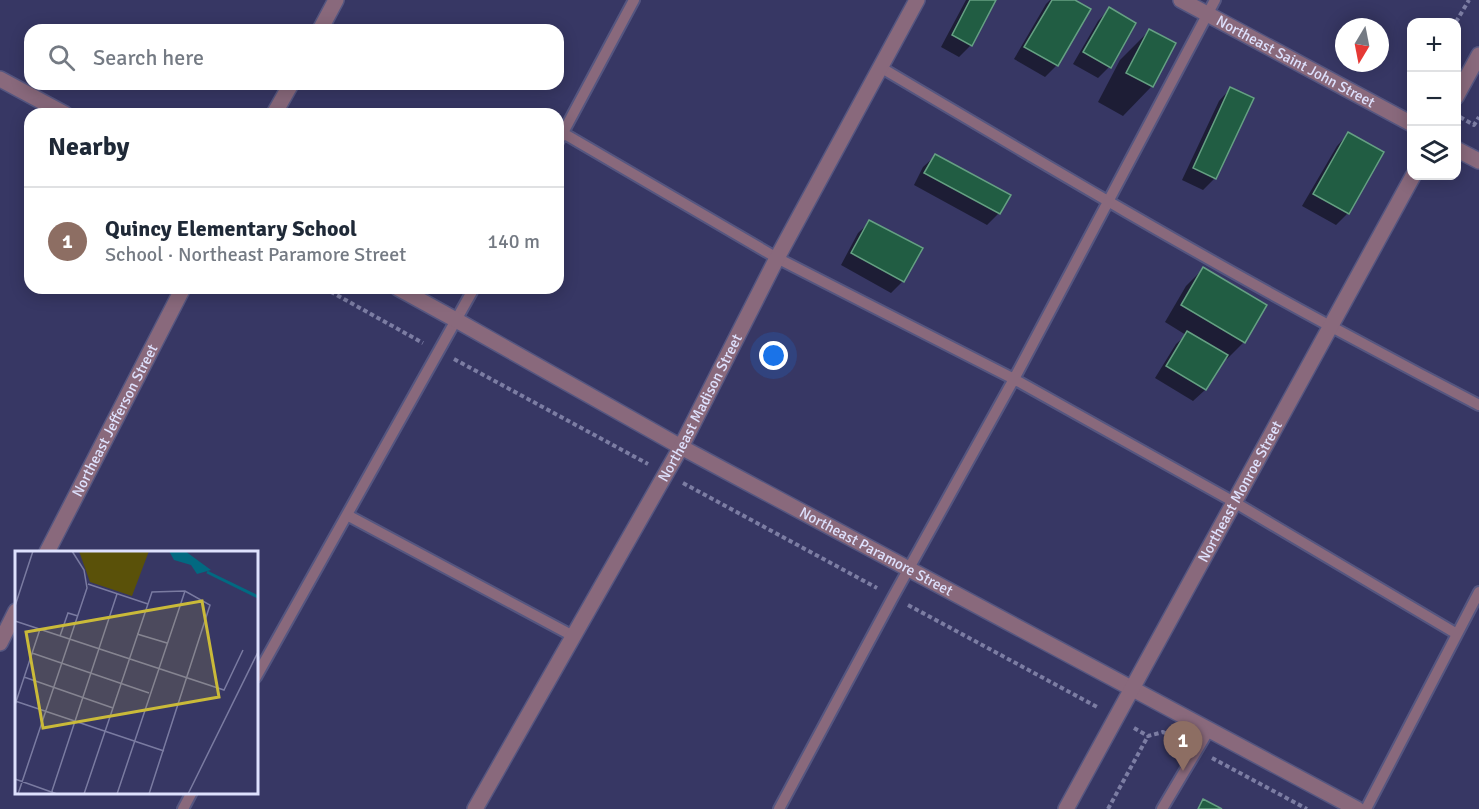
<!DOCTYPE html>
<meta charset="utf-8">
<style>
:root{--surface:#fff;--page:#f6f6f7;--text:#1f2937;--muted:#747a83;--line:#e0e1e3;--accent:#6c6a38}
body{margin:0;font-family:Signika,sans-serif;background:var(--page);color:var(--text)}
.controls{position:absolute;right:18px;top:18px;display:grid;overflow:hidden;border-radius:12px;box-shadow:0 3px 15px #0003}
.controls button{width:54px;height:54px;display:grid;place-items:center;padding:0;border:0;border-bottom:2px solid var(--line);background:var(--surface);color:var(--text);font:30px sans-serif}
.compass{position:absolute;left:1335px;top:18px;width:54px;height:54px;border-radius:50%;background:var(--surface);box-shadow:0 3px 15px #0003;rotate:190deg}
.you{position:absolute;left:774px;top:356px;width:21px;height:21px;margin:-15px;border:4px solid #fff;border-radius:50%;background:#1a73e8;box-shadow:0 0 0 9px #1a73e833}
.badge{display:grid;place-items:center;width:39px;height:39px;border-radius:50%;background:var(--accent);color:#fff;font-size:20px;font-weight:700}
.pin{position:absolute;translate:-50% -50px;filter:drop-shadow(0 2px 3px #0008)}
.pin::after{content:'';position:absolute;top:32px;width:21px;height:18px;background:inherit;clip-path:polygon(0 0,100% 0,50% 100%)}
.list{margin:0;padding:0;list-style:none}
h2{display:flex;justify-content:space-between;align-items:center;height:78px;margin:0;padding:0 24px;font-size:26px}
h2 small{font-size:20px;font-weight:400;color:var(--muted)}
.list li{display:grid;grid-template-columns:39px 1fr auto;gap:18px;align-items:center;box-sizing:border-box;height:108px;padding:0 24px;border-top:2px solid var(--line)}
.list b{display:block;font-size:22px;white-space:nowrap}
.list p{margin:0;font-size:20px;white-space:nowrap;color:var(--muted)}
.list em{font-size:20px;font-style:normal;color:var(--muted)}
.icon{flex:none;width:33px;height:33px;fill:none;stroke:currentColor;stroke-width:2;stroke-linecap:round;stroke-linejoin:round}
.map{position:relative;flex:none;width:1479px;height:809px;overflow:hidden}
.search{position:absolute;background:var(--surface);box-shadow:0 3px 15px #0003;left:24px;top:24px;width:540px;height:66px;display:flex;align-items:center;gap:15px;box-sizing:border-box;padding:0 21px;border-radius:18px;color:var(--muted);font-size:22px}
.panel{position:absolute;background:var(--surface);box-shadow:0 3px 15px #0003;left:24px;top:108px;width:540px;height:186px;border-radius:18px}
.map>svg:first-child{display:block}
</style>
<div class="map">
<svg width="1479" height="809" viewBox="0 0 1479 809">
<rect width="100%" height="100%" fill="#373764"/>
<path fill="#0007" d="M966,0H994L971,45L959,57L941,47Z
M1050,0H1072L1089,10L1056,66L1045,77L1014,59L1046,4Z
M1109,9V67L1098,78L1073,64L1098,21Z
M1149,31L1174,44L1152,86L1123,116L1098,102L1120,60Z
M1230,89L1215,178L1203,190L1182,180L1219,101Z
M1348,134L1382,153L1347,214L1336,225L1302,206L1337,146Z
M935,156L999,213L987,225L914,185L923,167Z
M870,222L903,281L891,293L841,265L858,233Z
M1203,269L1244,342L1227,359L1224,358L1205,390L1193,401L1155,378L1176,344L1186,335L1165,322L1186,286Z"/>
<path fill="#215d43" stroke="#65a083" stroke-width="1.5" d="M970,0H996L972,46L952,35Z
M1052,0H1075L1091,9L1058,66L1024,47Z
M1109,7L1136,23L1111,68L1083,52Z
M1149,29L1176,43L1153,87L1126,73Z
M1230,87L1254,98L1216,179L1193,168Z
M1348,132L1384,152L1349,214L1313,194Z
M935,154L1011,195L1000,214L924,173Z
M869,220L923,248L904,282L851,253Z
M1203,267L1267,305L1245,343L1181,305Z
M1187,331L1228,355L1206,390L1166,366Z
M1203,799L1222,809H1198Z"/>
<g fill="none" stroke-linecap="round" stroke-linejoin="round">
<defs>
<path id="service" d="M880,67C1029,155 1178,244 1330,326C1380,353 1429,379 1479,405
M563,133L777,258L1014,379L1234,502L1457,634
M558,142L634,0
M347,515L573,636
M256,677L474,288
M183,809L192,792
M779,809L893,597L1014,379L1215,0
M1162,809L1209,730
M1366,809L1479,592"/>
<g id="minor">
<path id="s1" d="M1181,0L1412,124"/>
<path d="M320,30L336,0"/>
<path d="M0,79L65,114"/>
<path d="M1456,97L1479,55"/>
<path d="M274,114L291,84"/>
<path d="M1456,149L1479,161"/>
<path id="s2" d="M398,288L456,320L681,447L1357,809"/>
<path id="s3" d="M47,552L183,288"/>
<path d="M0,643L16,611"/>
<path id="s4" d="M475,809L681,447L777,258L917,0"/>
<path id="s5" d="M1066,809L1413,176"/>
</g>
</defs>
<use href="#service" stroke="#555680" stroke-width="14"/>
<use href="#minor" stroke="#555680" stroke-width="18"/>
<path stroke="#7c7da3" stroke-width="4" stroke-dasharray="4.5 3" stroke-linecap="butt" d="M1456,22L1469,0
M1460,117L1474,125L1479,117
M324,288L423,343
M454,359L648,464
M683,483L877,588
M908,605L1099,708
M1134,728L1148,736L1163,732L1182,742
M1212,758L1307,809
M1108,809L1148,736"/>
<use href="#service" stroke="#89697c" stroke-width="10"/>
<use href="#minor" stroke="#89697c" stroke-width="15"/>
</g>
<g text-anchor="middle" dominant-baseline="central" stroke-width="6" stroke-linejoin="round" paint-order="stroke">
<g font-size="15" fill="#dee1fd" stroke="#212236">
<text stroke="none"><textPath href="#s1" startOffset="130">Northeast Saint John Street</textPath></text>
<text stroke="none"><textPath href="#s4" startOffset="460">Northeast Madison Street</textPath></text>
<text stroke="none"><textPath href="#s3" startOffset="148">Northeast Jefferson Street</textPath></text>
<text stroke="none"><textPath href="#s5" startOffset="362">Northeast Monroe Street</textPath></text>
<text stroke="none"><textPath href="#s2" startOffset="546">Northeast Paramore Street</textPath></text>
</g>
</g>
<g transform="translate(15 551)">
<rect width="243" height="243" fill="#373764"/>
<path d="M64,0H134L117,45L75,31Z" fill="#5a5109"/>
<path d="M154,0H170L196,19L182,23L176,14L159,9Z" fill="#026981"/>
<path fill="none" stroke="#026981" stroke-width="3" d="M192,21L243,46"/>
<path fill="none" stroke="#7a7ba1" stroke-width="1.5" d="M73,33L133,53M0,55L18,0M0,70L209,139L228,99M122,83L152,92M45,85L53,62L63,65M17,102L134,142M9,126L98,157M0,150L149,200M0,154L25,78M0,228L42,243M3,243L72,37L69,19L57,0M36,243L102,43M69,243L137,41L170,40L195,54L134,243M102,243L170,40M173,243L243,101"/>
<path fill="#caba39" fill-opacity="0.15" stroke="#caba39" stroke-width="3" d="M187,50L204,146L28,177L11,81Z"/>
<rect width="243" height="243" fill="none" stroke="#dee1fd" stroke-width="3"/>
</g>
</svg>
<div class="controls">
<button>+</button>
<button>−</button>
<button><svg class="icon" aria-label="layers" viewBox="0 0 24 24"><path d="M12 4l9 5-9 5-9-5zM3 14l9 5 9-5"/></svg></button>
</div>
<svg class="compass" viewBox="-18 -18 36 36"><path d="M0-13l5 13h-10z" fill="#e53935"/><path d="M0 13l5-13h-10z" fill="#747a83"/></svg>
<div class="you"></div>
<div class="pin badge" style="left:1183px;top:771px;background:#8d6e63">1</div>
<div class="search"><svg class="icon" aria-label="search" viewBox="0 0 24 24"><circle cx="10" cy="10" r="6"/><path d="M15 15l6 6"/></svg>Search here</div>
<section class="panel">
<h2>Nearby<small></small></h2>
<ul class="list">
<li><span class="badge" style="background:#8d6e63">1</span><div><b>Quincy Elementary School</b><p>School · Northeast Paramore Street</p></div><em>140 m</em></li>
</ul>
</section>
</div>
